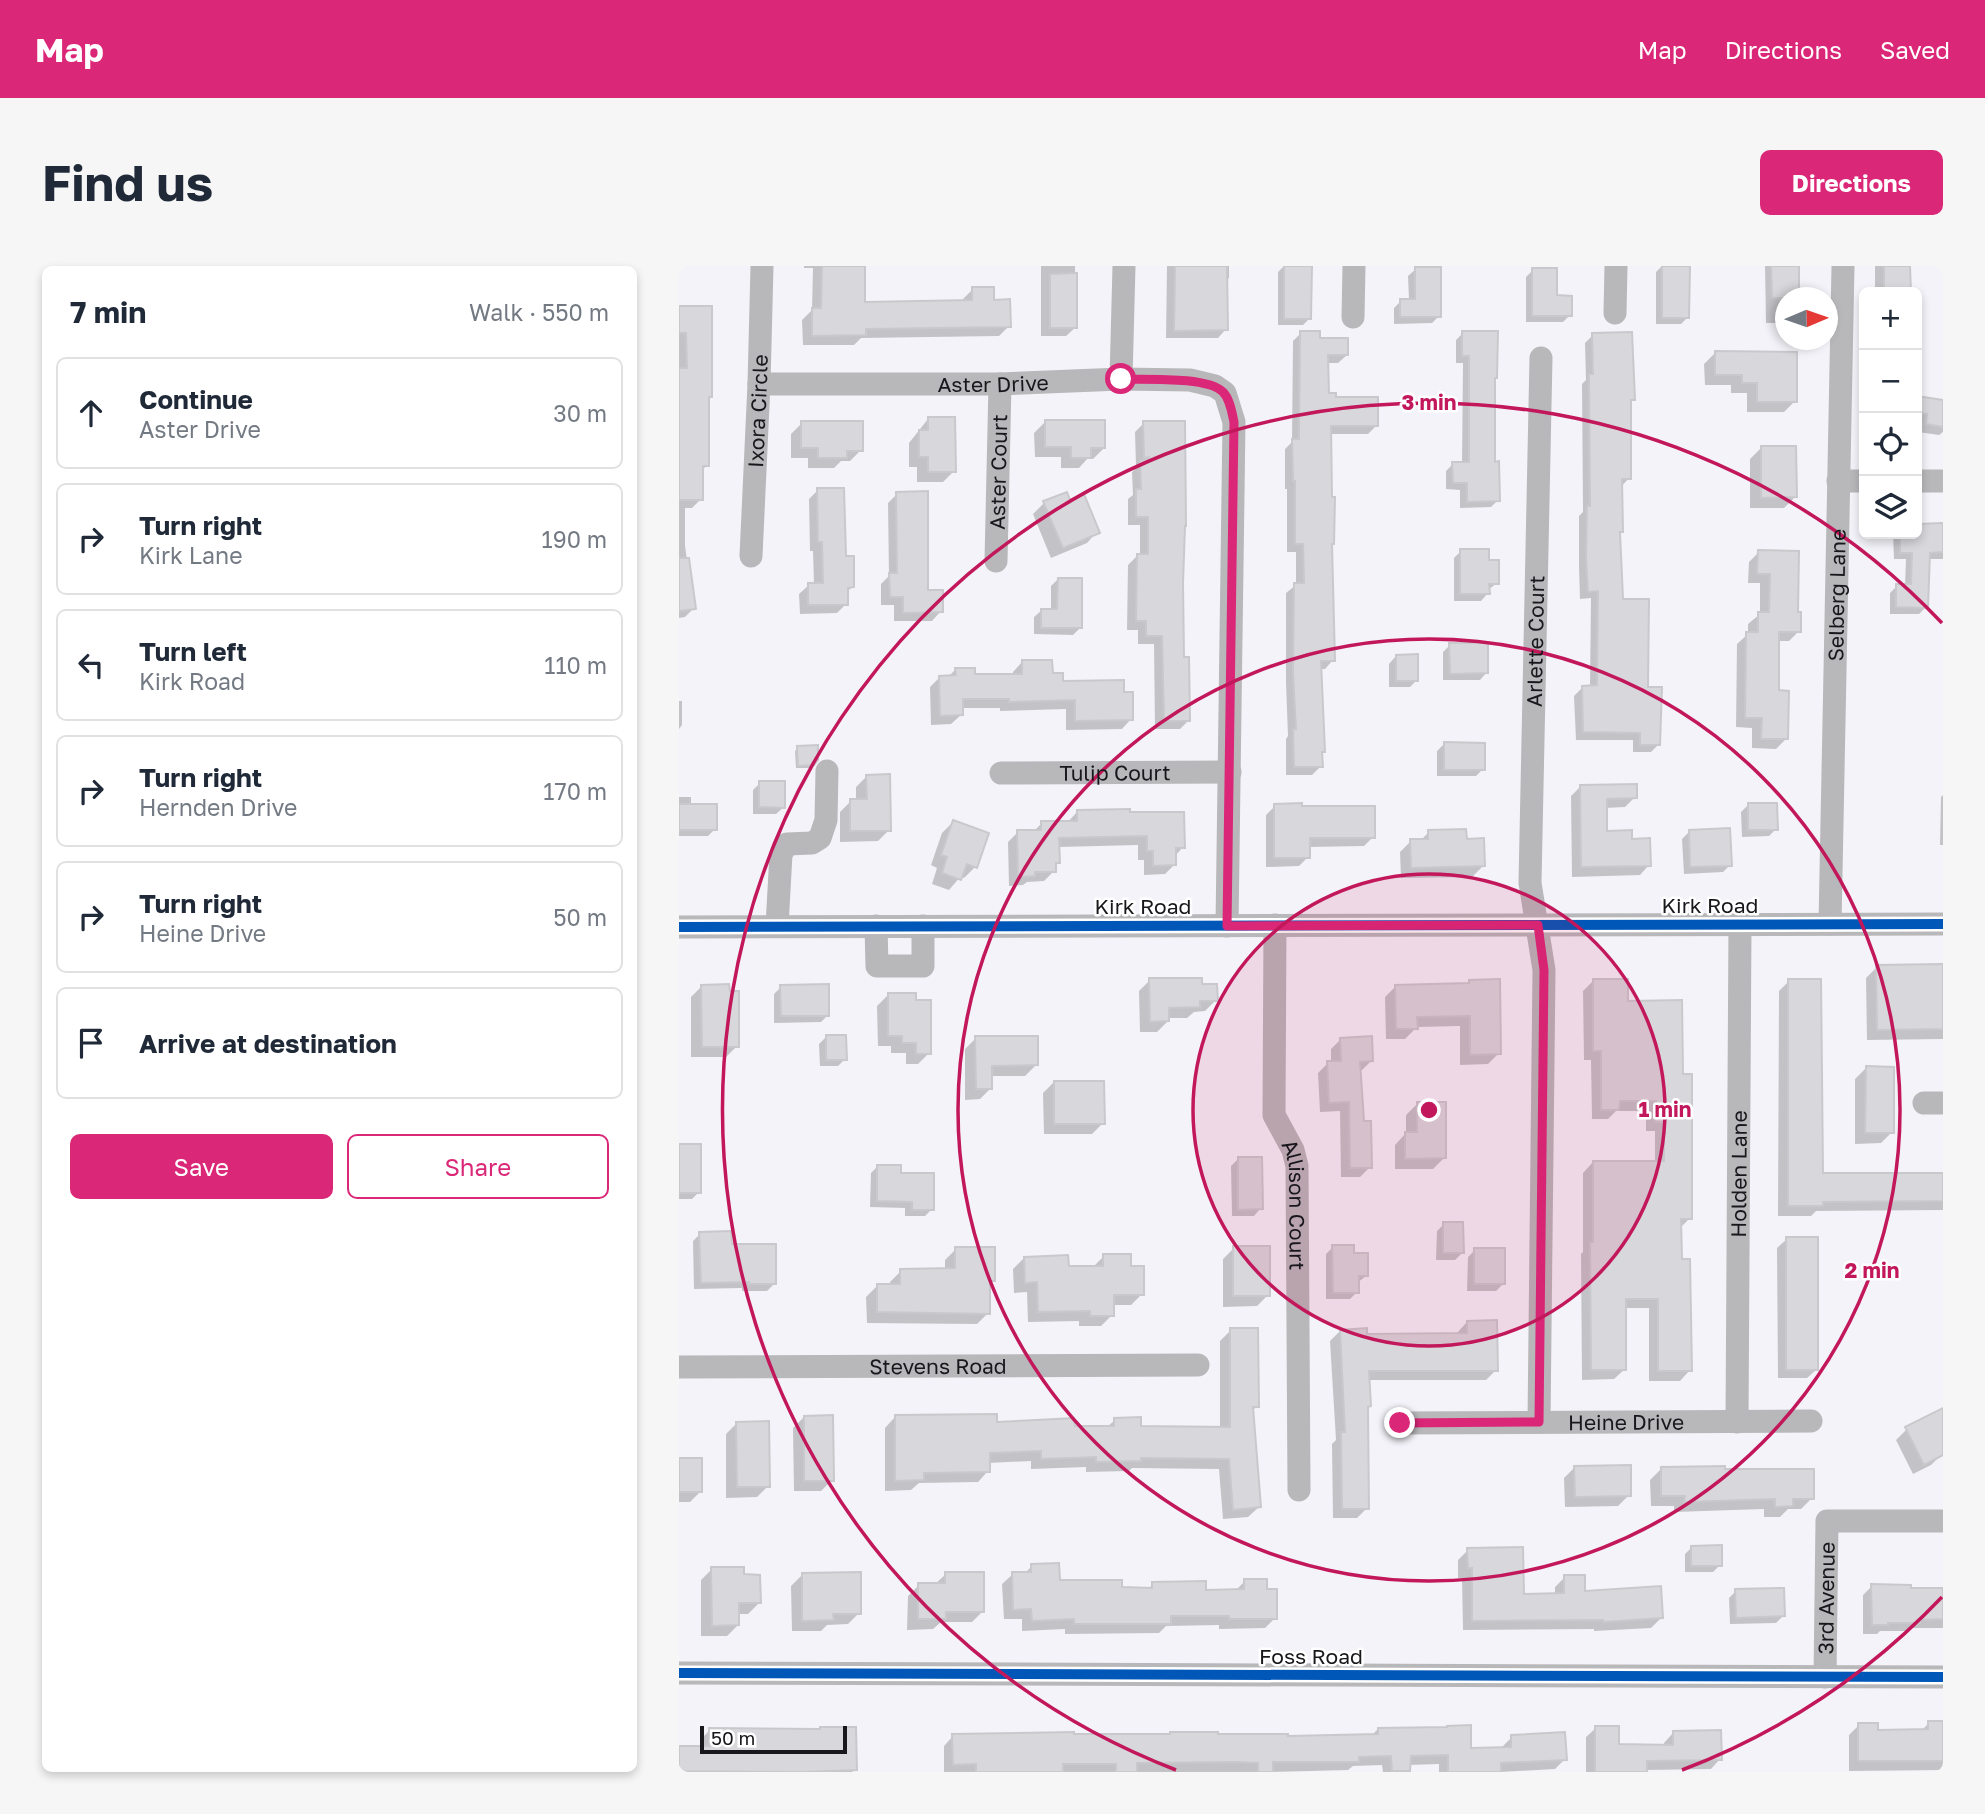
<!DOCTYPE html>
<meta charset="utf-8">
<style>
:root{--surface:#fff;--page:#f6f6f7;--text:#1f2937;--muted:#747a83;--line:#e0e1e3;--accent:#db2777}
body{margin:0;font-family:"Golos Text",sans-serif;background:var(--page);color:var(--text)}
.controls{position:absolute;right:21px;top:21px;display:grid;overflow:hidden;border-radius:10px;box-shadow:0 4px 10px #0003}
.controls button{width:63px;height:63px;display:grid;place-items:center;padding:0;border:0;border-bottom:2px solid var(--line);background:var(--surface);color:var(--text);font:35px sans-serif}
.compass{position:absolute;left:1096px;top:21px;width:63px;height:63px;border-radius:50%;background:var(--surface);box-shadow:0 4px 10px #0003;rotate:88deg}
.scale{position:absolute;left:21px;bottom:18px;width:147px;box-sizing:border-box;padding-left:7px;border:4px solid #18171b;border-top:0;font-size:19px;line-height:24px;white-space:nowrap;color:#18171b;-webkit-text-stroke:5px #fff;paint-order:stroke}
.stop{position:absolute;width:21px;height:21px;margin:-16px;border:5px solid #db2777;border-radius:50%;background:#fff}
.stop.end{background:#db2777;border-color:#fff;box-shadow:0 2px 7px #0008}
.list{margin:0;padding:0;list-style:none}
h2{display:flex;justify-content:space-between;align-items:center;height:91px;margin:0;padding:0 28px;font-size:30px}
h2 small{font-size:23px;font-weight:400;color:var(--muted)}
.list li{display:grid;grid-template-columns:46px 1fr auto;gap:21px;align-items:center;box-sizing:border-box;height:112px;margin:0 14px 14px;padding:0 14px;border:2px solid var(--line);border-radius:10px}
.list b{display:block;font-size:26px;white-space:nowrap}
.list p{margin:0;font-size:23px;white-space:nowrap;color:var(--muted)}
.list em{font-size:23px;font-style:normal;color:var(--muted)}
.actions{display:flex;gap:14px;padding:21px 28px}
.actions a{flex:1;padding:16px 0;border:2px solid var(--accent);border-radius:10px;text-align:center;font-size:24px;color:var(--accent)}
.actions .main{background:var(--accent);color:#fff}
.icon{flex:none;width:38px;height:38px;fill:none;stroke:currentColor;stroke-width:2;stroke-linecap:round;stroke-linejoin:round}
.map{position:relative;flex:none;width:1264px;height:1506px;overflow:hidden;border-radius:10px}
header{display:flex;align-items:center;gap:42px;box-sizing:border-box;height:98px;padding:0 35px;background:var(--accent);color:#fff}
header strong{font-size:33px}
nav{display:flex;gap:38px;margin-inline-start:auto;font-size:24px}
.intro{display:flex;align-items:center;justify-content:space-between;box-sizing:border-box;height:168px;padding:0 42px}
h1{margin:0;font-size:49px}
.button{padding:18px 32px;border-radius:10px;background:var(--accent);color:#fff;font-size:24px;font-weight:700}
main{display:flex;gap:42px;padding:0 42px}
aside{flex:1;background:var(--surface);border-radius:10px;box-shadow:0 4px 10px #0003}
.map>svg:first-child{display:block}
</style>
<header>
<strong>Map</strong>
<nav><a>Map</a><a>Directions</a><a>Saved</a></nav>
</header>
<div class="intro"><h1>Find us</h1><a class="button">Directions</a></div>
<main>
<aside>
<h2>7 min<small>Walk · 550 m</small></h2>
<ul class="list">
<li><svg class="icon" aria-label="ahead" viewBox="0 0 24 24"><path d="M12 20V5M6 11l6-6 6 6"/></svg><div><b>Continue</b><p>Aster Drive</p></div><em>30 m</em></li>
<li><svg class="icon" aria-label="right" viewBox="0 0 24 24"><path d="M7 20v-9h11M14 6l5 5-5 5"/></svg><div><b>Turn right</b><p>Kirk Lane</p></div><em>190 m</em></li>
<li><svg class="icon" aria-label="left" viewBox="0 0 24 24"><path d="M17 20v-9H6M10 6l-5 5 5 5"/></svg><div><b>Turn left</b><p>Kirk Road</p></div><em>110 m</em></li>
<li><svg class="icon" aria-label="right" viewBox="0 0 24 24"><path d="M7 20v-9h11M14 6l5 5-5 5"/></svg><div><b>Turn right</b><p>Hernden Drive</p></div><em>170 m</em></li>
<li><svg class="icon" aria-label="right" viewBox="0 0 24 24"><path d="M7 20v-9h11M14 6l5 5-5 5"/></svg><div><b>Turn right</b><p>Heine Drive</p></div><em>50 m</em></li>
<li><svg class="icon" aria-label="arrive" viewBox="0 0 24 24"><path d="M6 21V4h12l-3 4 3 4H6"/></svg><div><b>Arrive at destination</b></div></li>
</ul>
<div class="actions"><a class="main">Save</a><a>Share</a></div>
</aside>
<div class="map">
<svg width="1264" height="1506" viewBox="0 0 1264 1506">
<rect width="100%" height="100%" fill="#f4f3f9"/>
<path fill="#0003" d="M125,0H184V38L284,36V33L294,23L313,35L330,60L320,70L182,72L175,79H124L123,54L133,44L134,2H125Z
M362,0H396L397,61L387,70H362Z
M488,0H550V12L547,15V63L539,72H487Z
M605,0H631V52L624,59H599V6Z
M983,0H1009V51L1002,58H977V6Z
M1086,0H1118L1106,32V57H1087Z
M1196,0H1230V26H1196Z
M737,3L760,50L753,57L715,58V42L722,35L730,34L729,10Z
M854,4L891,49L884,56H847V11Z
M0,42L28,133V199L22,206V233L13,242H6V280L15,342L6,351L0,352Z
M622,67L668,89L659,97H648V129L697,160L689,168H650L654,394L646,403H640L644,485L642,488V500L633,509H607V473L609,470L607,417V327L617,319V286H608V223H606V183L613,176L614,75Z
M784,67L814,113L815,197L819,234L812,241L781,242V224L767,223V205L774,198H783L784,97H777V74Z
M914,69L954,133L950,136V212L942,221V266L939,268L942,335L967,423L980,478L972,486H954V474H897L895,430L903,422L911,421L912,332L901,333L900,301V250L904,246L903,118L907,114L906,77Z
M1238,71H1239V132L1264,136V166L1260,169L1239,166L1240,156H1238Z
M1036,87L1116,135L1105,146H1068V127H1052V119H1026L1025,98Z
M249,153L275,205L264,216H238V201H230V177Z
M366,156L425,182L414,193L409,192L400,202H382V191H356L355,167Z
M123,157L182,184L171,195H162L155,202H129V192H112V168Z
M465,157L504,261L503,393L510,454L501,463H476L475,378H459V364H448L449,299L458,290H461V259H449V233L454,229L453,206L460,200H457L456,166Z
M1082,182L1116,231L1105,242H1071V193Z
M139,224L165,292L173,321L167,327V338L158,347L121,348L120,328L130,319H135L134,285H131L130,233Z
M218,228L247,326L262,345L253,355H215V339H202V318L210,310L209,237Z
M390,236L418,266L408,277L372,292L354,248L365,237Z
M1238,259H1264V293H1249L1247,341L1240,348H1211V327L1218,320H1226L1227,293H1215L1214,268H1238Z
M782,285L809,296L818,317L809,324V327L802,335H775V292Z
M1080,286L1117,348L1120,365L1110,375H1098V426L1107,473L1097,483L1073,482V462L1057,461L1058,378L1069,368V358L1081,348V317H1069L1070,296Z
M379,313L401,362L394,369L355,368V351L363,344L372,345V320Z
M771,379L808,406L801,414H764V386Z
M717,390L738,414L731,421H710V398Z
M343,396L372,409L382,417L444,428L452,453L443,463L387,464V443L321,445V442H282V449L272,458L252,459L251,421L261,411H269L277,403L294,410H334V406Z
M0,435H3V459L0,463Z
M765,478L804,503L797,510H758V485Z
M119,482L138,494L131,502H117L116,485Z
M188,510L210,564L199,575L161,576V546L172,535H177V521Z
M81,517L105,541L97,548H74V524Z
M902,520L956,531L946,541L926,542L927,567L951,574L970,599L961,609L893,611L892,530Z
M1264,529V579H1261L1262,531Z
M0,531H12V540L36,563L29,570H0Z
M1069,539L1097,563L1090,570L1063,571L1062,546Z
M596,540L622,542L694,571L685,580L629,581V591L620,600L587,601V549Z
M398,546L449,548L504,581L496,590V598L486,608L465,609V594H459V579L379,581V597L375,601V605L365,615L348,616L344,619L330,620L329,576L339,566H354L363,557H388Z
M274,556L296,601L285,612L282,610L270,624L253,618L258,602L252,599L263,567Z
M750,566L786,575L804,600L793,611L722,612L721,586L732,575H741Z
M1010,566L1051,599L1044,606L1005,608L1003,573Z
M1264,700V773L1188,774L1187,712L1198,701Z
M471,714L521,720L537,734L526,745L515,746L508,752H489V755L478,766H461L460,725Z
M791,715L820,787L809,798L781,799V760L738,761L726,773H707L706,731L717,720L788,719Z
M914,715L947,737L1003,809L1011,952L1001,962L1011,1104L1001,1115H970V1042H945L946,1103L935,1113L903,1114L902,988L904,986V907L914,896H976V865H967V845H937L929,853H913L912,794H905L904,725Z
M1110,715L1143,909L1264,908V944L1137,945L1132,950H1099L1100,725Z
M23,720L58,780L47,791H12V731Z
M102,721L149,749L142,756L95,757V728Z
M209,729L250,787L239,798H227V787H212V780H199L198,740Z
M147,771L166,793L159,800H141L140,778Z
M297,772L357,799L346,810H311L312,822L301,833L286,834V783Z
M661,774L692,795L683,804H680L683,857L691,901L681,911H662L661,845L641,846L639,807L649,797H652V783Z
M1187,802L1213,866L1202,877L1176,878V813Z
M375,816L424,857L413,868H365L364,827Z
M738,838L765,892L754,903H716V879L727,867V849Z
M0,880L20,926L13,933H0Z
M559,893L582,942L575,950H553L552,900Z
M199,900L220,909L253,943L246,950H226V942L191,941L192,907Z
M765,958L783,987L776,994H757L758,965Z
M21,968L51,980L95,1018L88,1025H63V1022L15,1023L14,975Z
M1108,973L1138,1103L1128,1112H1099L1098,982Z
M654,981L673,988L687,1010L678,1017V1026L671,1033H647V988Z
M555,982L589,1029L578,1040L544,1041V993Z
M277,983L314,1015L309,1020V1047L298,1058L188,1057L187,1031L198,1020H211V1016L222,1005L266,1004V994Z
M796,984L824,1018L817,1025H788L789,991Z
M425,990L451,1002L463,1028L452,1039H433V1049L422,1060H400V1055L349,1056L348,1026L335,1027L334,1003L345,992L388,1002H413Z
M788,1056L817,1104L807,1114H689L691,1140L687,1143L688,1242L678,1252H654L653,1178L657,1174L651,1075L661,1065L687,1070L778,1069V1067Z
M552,1064L578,1140L573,1145L580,1241L569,1251L544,1253L540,1203L453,1202L450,1205L407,1206V1201L352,1203V1195L309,1197V1205L299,1216L240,1217L232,1224L206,1225V1162L216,1151L394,1162L428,1161L436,1154L460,1162H541V1075Z
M125,1151L153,1214L142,1225H115L114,1162Z
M58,1157L89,1220L78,1231L47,1232V1168Z
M1228,1163L1263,1188L1252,1199L1234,1208L1217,1174Z
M0,1194L22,1225L11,1236H0Z
M896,1201L950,1229L939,1240L886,1241L885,1212Z
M982,1203L1044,1205L1133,1232L1122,1243H1109L1101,1251H1085V1243L995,1246V1240H972L971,1214Z
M1013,1281L1041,1299L1034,1306H1006V1288Z
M789,1284L843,1330L876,1329V1321L886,1311L904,1327L982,1352L972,1362L915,1365V1363L784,1364L783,1312H779V1294Z
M353,1300L379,1316L441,1323L468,1324L474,1318L526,1326L556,1325L566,1315L586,1325L596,1352L586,1362L540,1363V1359L487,1360L480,1367L386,1368V1363L343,1365V1353H325L323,1318L334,1308H345Z
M33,1303L64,1310L80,1337L69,1348H59V1359L48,1370H22V1314Z
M267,1308L304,1345L293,1356H262L254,1363L228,1364L229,1330L240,1319H255Z
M123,1309L180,1347L169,1358L148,1359L142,1365H113L112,1320Z
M1193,1320L1230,1324H1264V1362H1233L1230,1365H1201L1198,1368H1184V1329Z
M1057,1325L1104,1350L1097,1357L1051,1358L1050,1332Z
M1250,1457H1264V1504L1170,1505V1469L1180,1459L1197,1465H1242Z
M917,1462L939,1480H985V1477L994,1467L1041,1493L1032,1503L966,1504V1506H907V1471Z
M699,1463L791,1484L823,1483V1481L833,1471L886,1493L876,1503L821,1506H760V1498L730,1499L728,1506H704L703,1499L674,1500L669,1504L592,1506H265V1480L274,1470H692Z
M31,1464L176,1503L173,1506H0V1482H23V1472Z"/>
<path fill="#d8d8dc" stroke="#c9c9cd" stroke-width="2" d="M143,0H186V36L293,34V21H315V34L331,33L332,61L187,63V69L133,70V42H142Z
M496,0H548L549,64L495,65Z
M605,0H633L632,53H605Z
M983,0H1011L1010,52H983Z
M1092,0H1120V32H1093Z
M1205,0H1231L1232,26H1205Z
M736,1H762V51H721V33H736Z
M853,2H878V29L893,30V50H853Z
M398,7V62H371V8Z
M0,40H33V131H30V200H24V234H0V102H8L7,67H0Z
M621,65H641V72H669V89H649L650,127H657V131H699V160H652L653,231H656L655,278H653L656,395H642L646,486H643L644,501H615L614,463H617L614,408L615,317H625L624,278H616V215H614L613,173H620Z
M783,65H819L818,112H816V196L820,195L821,235L788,236V217H774L773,196H790V90H783Z
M953,66L956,134H952V213H943L944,266H941L944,333H970L969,421H983L981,479H961V467L904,466L903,420L918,419L919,325L909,326L907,292L908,240H911L910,108H914L913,67Z
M1036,85L1118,86V136H1078V117H1063V109H1036Z
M1238,130L1264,134V161L1247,158L1248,148L1238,147Z
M249,151H276L277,206H249V191H240V164H249Z
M366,154H426V182H412V192H392V181H366Z
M122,155H184V185H168V192H139V182H122Z
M464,155H506L507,260H506L504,317L505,391H510L511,455H485L483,370H467V355H457L458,288H469V251H457V223H462L461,195L471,191L465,192Z
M1082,180H1117L1118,231L1082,232Z
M138,222H165L167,290H175V321L169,322V339H129V317H144L143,276H139Z
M249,225V324H264V346L224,347V331H211L210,307H218L217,226Z
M388,226L391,234L405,228L421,267L384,282L364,235Z
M1264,257V286L1251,287L1249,342L1217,341V318H1232L1233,287H1221V268H1238V258Z
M781,283H810V294H820V318H810L811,328H781Z
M1079,284L1120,285L1119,346H1122V366H1100V424L1110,425L1109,473H1082L1083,452H1066L1067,366H1079V346H1090L1091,308H1078Z
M0,292H10L17,343L0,345Z
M379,312H403V362H362V343H378Z
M770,377H809V407L771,408Z
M739,388V415H717V389Z
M343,394H373L374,407H384V415L445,414V426H454V454L396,455V434L330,436V433H284V449L261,450L260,410L277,409L276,402H296V408H343Z
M765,476L806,477V504H765Z
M139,479V494L135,499L119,500L118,480Z
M211,508L212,565H171V533H188L187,509Z
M80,515H106V542L80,541Z
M958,518V532L928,533V565L953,564V573L971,572L972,600L902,601L901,519Z
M623,537V540H696V572H631V592H595V538Z
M1069,537H1098L1099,564H1069Z
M0,538H38V564H0Z
M451,543V546H505L506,582H497V599L474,600V585H468V570L380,572L381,597H377V606H356V610L339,611L338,564H362V555H398V544Z
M274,554L310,567L298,602L288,598L282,614L263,607L268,591L262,589Z
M1051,562L1053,600L1011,601L1010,564Z
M787,563L788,573L805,572L806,600L732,602L731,573H749V564Z
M1264,698V763L1198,764L1197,699Z
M470,712H523V718H538L539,735H521V741L490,742V755L471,756Z
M821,713L822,788L791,789V750L738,751L739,763H717L716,719L790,717V714Z
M914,713H949V735L1003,734L1004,808H1013V953H1002L1003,993H1011L1013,1105H979V1033H947V1104H912L911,976H914V895H985V856H976L977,835H941L940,844H922V785H914Z
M1109,713H1142L1144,907H1264V935L1144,936V940H1109Z
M50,718L51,725H60V781H23L22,719Z
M150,718V750H102L101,719Z
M209,727H237V734H252V788H237V777H223V770H209Z
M147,769H167L168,794H147Z
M296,770H359V799L313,800V823H297Z
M693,770L694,795L681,796L685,855H692L693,902H671L670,836L650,837L648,795H662L661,772Z
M1187,800L1215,801V867H1186Z
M375,815H425L426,858H375Z
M738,836H767V892L726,893V866H738Z
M0,878H22V927H0Z
M559,891H583L584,943L559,944Z
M198,899H222V907H255V944H233V936L198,935Z
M764,956H784L785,987H764Z
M52,965L53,978H97V1018H70V1016L22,1017L20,966Z
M1107,971H1139V1104H1107Z
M653,979H675V987H689V1010H680V1027H654Z
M554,980H591V1030H554Z
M276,981H316V1015H311V1048L198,1046V1018H221V1003L276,1002Z
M795,982H826V1018H795Z
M424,988H452V1000H465V1029H435V1050H411V1045L359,1046L358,1016L346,1017L345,991L389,989L390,1000H424Z
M818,1054L819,1105H690L692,1140L689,1141L690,1243H663L662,1166H666L661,1064L688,1062V1068L788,1067V1055Z
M551,1062H579L580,1141H574L582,1241L554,1244L550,1193L462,1192V1195L417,1196V1191L362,1193V1185L311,1187V1206L245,1207V1214L216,1215V1149L318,1148V1156L395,1152L396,1160H435V1152L462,1151V1160L551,1161Z
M1264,1142V1189L1245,1199L1226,1161Z
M154,1149L155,1215H125V1150Z
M90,1155L91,1221H58L57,1156Z
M0,1192H23V1226H0Z
M952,1199V1230L896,1231L895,1200Z
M1046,1200V1203H1135V1233H1114V1240L1096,1241V1233L1005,1236L1006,1230H982V1201Z
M1043,1279V1300H1012V1280Z
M844,1281L845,1328L885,1327V1309H906V1325L982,1320L984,1352L924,1356V1354L793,1355V1302H789L788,1282Z
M380,1297L381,1314H443V1321L473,1322V1316L527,1315V1324L565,1323V1313H588V1323H598V1353H550V1350H492V1358H395V1353L353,1355L352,1343L334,1344L333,1306H352V1298Z
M32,1301H65V1308L81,1309L82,1337H60V1359L33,1360Z
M182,1306V1348H154L155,1354L123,1355V1307Z
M266,1306H305V1346H267V1353H239V1317H266Z
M1192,1318L1232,1319V1322H1264V1353L1241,1354V1357H1209V1359H1193Z
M1105,1322L1106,1350L1057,1352L1056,1323Z
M1249,1455H1264V1495H1179V1457H1199V1464L1249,1463Z
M792,1459V1482L832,1481V1469L886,1466L888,1494L822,1497V1506H769V1489L732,1490L731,1505H713L712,1490L680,1491V1496H594V1506H579V1497L557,1496L458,1497V1506H437V1498H384V1506H297V1498L274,1499L273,1468L395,1466V1468H491V1466H539V1468H609V1470L699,1468V1462L768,1461V1460Z
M916,1460H940V1478L994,1479V1465L1042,1464L1043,1494L968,1495V1506H916Z
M141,1461H177L178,1504L123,1506L0,1505V1480H30V1462L141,1463Z"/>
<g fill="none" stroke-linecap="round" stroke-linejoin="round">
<g stroke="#b8b7b9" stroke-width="23">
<path d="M936,47L937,0"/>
<path d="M674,51L675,0"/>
<path d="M442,113L445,0"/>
<path id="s1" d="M80,118H321L442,113L511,114L536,120L546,127L555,156L548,660"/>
<path d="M1159,215H1185"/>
<path d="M1238,215H1264"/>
<path id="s2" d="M72,290L80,118L83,0"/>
<path id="s3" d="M317,295L321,118"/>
<path id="s4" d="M322,507L551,506"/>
<path id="s5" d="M1151,658L1164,0"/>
<path id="s6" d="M596,659L595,849L614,884L618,900L620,1224"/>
<path d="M98,660L102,588L108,578L133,577L141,572L147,554L148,505"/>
<path d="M197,660L198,700H244V660"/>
<path d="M0,661L1264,658"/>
<path d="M1245,837H1264"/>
<path id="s7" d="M0,1101L519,1099"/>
<path id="s8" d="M860,1156L865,704L851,617L862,92"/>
<path id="s9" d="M1058,1156L1061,658"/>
<path id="s10" d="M721,1157L1132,1155"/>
<path d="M0,1407L1264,1411"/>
<path id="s11" d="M1146,1411L1148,1255H1264"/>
</g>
<defs>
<path id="cycleway" d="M0,661L1264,658
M0,1407L1264,1411"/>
</defs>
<use href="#cycleway" stroke="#fff" stroke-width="15"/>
<use href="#cycleway" stroke="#0057b8" stroke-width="10"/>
</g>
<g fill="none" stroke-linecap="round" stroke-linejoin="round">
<path stroke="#db2777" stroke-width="9" d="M442,113C465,114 528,110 544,126C551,133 553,147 555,156L548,660L859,659L865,704L860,1156L721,1157"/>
</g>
<circle cx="750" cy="844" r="236" fill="#c2185b" fill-opacity=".12"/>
<g fill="none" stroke="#c2185b" stroke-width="3.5">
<circle cx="750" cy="844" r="236"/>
<circle cx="750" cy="844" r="471"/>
<path d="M1263 1331A707 707 0 0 1 1003 1504M497 1504A707 707 0 1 1 1263 357"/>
</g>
<g text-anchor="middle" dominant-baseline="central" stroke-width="5" stroke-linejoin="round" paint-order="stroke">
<g font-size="21" fill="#18171b" stroke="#fff">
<text stroke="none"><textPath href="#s1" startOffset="234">Aster Drive</textPath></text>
<text stroke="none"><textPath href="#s2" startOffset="145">Ixora Circle</textPath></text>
<text stroke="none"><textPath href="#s3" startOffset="89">Aster Court</textPath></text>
<text stroke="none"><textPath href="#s5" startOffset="329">Selberg Lane</textPath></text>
<text stroke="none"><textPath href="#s8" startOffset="782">Arlette Court</textPath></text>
<text stroke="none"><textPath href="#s4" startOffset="114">Tulip Court</textPath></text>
<text x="1031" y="639">Kirk Road</text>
<text x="464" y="640">Kirk Road</text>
<text stroke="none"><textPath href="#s9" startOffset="248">Holden Lane</textPath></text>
<text stroke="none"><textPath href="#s6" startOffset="285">Allison Court</textPath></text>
<text stroke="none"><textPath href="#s7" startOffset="259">Stevens Road</textPath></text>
<text stroke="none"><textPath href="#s10" startOffset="226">Heine Drive</textPath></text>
<text stroke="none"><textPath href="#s11" startOffset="79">3rd Avenue</textPath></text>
<text x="632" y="1390">Foss Road</text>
</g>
</g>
<circle cx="750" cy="844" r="10" fill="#c2185b" stroke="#fff" stroke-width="3.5"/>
<g font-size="21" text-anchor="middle" font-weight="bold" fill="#c2185b" stroke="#fff" stroke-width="5" stroke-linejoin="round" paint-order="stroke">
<text x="750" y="144">3 min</text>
<text x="986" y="851">1 min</text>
<text x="1193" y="1012">2 min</text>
</g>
</svg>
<div class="controls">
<button>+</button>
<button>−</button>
<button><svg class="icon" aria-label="locate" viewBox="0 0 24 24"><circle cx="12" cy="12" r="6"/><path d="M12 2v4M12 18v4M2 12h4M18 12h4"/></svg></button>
<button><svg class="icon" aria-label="layers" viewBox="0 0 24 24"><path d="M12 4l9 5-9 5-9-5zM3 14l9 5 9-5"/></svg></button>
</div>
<svg class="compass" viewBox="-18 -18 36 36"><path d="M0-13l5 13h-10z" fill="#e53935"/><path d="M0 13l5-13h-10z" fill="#747a83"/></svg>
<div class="scale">50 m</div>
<div class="stop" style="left:442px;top:113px"></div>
<div class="stop end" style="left:721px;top:1157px"></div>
</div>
</main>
